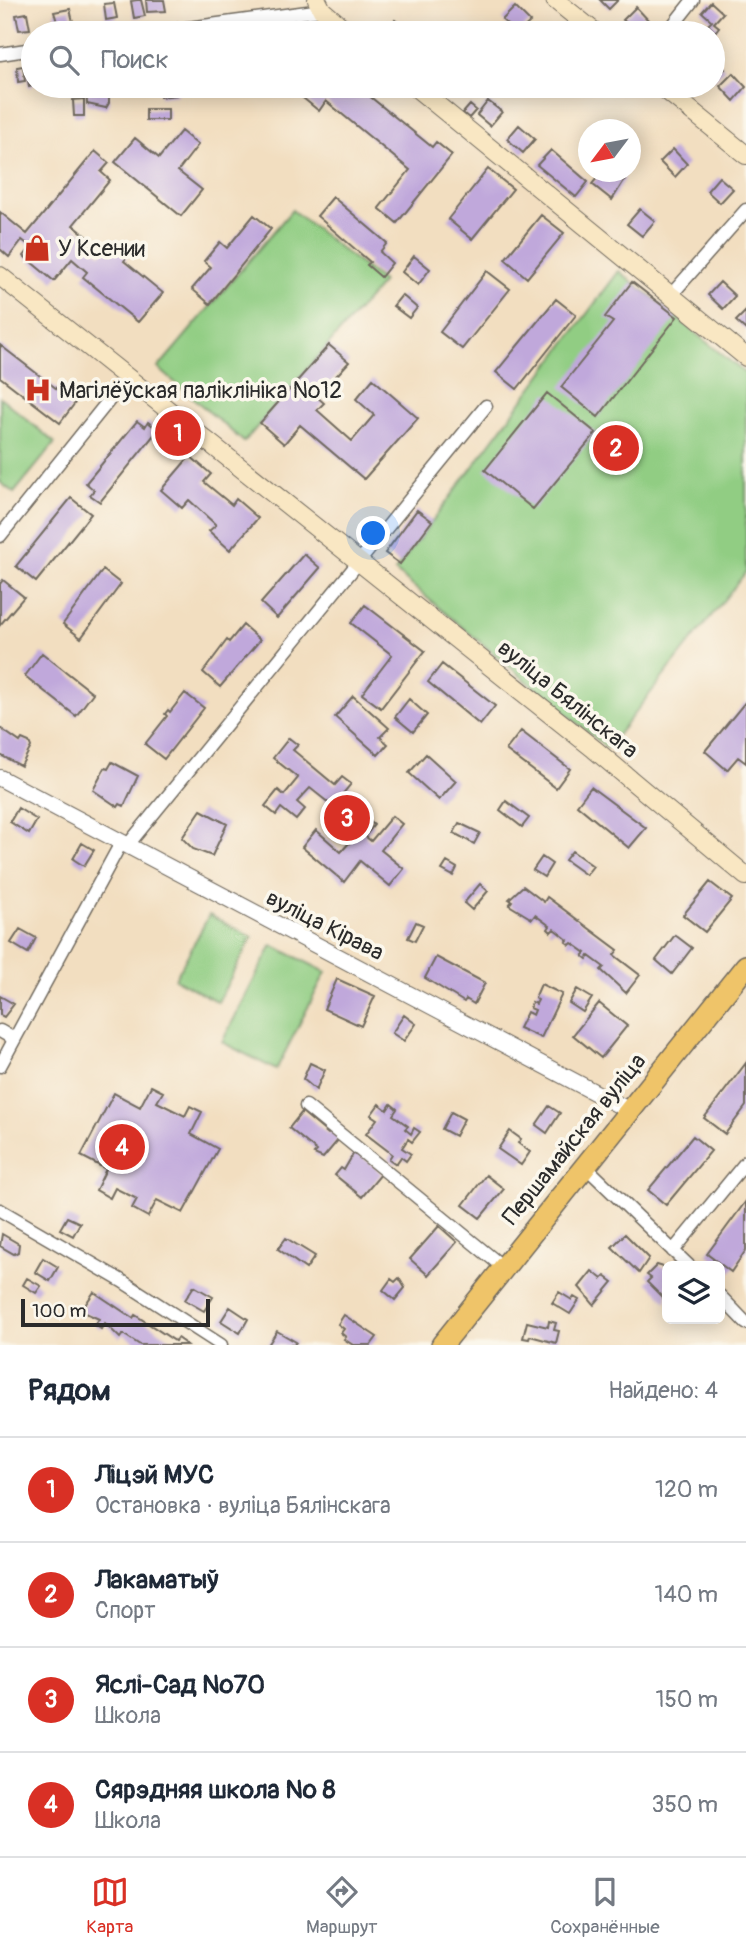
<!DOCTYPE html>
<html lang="ru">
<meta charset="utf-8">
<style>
:root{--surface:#fff;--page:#f6f6f7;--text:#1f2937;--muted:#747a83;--line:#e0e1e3;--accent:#d93025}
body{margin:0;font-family:Pangolin,sans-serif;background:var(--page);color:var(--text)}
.controls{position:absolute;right:21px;bottom:21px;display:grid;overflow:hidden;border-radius:10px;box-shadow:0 4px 18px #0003}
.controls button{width:63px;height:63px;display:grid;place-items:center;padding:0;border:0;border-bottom:2px solid var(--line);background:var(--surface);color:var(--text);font:35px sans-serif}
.compass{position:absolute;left:578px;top:119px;width:63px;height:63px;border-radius:50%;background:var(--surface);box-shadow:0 4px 18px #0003;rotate:238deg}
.scale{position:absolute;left:21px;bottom:18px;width:189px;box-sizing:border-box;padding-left:7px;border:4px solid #2b2b2b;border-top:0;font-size:19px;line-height:24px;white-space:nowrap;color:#2b2b2b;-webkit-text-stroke:5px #fbf7ec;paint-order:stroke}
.you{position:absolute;left:374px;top:534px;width:24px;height:24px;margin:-18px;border:5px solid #fff;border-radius:50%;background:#1a73e8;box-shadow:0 0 0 10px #1a73e833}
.badge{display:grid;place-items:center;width:46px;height:46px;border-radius:50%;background:var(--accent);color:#fff;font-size:23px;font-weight:700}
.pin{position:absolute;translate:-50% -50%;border:4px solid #fff;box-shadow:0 2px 7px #0006}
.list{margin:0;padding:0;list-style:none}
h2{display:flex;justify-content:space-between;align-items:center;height:91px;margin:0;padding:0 28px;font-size:30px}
h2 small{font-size:23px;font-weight:400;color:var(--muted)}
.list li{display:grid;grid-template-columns:46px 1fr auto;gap:21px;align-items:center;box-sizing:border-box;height:105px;padding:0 28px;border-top:2px solid var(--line)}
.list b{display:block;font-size:26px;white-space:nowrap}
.list p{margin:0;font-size:23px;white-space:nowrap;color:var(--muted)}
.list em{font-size:23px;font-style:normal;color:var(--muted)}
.icon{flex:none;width:38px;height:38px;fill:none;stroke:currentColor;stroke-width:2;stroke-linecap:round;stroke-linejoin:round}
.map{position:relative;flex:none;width:746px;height:1345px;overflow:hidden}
.search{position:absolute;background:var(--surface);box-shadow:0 4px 18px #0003;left:21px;right:21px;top:21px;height:77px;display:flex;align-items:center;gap:18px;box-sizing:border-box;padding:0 24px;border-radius:38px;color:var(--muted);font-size:26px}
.sheet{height:511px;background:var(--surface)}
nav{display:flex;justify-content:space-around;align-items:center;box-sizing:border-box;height:98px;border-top:2px solid var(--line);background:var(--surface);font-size:19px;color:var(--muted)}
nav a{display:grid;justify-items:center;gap:4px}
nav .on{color:var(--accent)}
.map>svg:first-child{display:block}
</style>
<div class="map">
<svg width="746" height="1345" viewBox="0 0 746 1345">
<rect width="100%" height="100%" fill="#fbf7ec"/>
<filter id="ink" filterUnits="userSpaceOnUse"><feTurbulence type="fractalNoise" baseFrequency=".0143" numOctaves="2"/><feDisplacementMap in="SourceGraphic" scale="14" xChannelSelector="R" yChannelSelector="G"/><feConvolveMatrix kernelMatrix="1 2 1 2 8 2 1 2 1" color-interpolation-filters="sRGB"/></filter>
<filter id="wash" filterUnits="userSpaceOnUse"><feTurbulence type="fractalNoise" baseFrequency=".00686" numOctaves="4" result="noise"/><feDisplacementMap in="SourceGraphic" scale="28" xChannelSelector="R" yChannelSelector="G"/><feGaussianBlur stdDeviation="1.57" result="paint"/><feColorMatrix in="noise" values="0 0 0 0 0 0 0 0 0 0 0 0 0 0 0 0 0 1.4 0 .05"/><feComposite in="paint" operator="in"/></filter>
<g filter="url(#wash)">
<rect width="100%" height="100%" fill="#f2dec0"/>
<path fill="#91cd83" stroke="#5e7c57" stroke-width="2" d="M292,210L383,282L244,442L158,368Z
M619,271L746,374V572L607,748L395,571Z
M0,397L55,443L14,493L0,482Z
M209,915L252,937L218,1002L175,979Z
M272,945L326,972L276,1070L222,1042Z"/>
<g id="blocks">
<path fill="#c0a8db" d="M137,0H141L145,16L134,18L131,1Z
M146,0H164L166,11L147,12Z
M600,0H618L609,9Z
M711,2L723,13L714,23L719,27L715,32L708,25L712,21L702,12Z
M114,3L117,18L106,20L104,4Z
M515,7L530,22L518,33L502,20Z
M636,7L650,22L639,33L623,20Z
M70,9L73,22L58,25L54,12Z
M27,13L30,29L19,30L16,15Z
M395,20L411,33H384Z
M713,57L725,69L713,81Z
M23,66L25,81L18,82L17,67Z
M33,71V86L29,87L27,72Z
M733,73L746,87L734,101L720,86Z
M86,86H109V103L106,108L87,104Z
M160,86H176L177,95L160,97Z
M305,86H357L432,147L436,142L452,155L397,223L379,208L410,170L326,101L319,111L298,94Z
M446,86H465L457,95Z
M84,99V116H74L73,100Z
M488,101L502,112L490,126L477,115Z
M470,105L476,110L469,118L463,113Z
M146,109H168V120H146Z
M519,125L535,139L523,153L507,139Z
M181,131L198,145L178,171L202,190L181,216L115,162L135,138L159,158Z
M673,149L687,164L675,177L660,162Z
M551,150L588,182L576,197L537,165Z
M95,151L109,163L101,172L110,180L73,225L89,238L86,242L101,254L107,247L113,252L120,243L131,252L124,261L163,293L138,322L83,277L87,272L72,259L54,281L24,256L31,247L22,240L9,257L0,249V212L27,234Z
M488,169L513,189L472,239L448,219Z
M602,172L609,178L615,172L625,179L612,200L592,184Z
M719,177L733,189L720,203L707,191Z
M333,197L387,243L380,252L392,263L381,277L367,265L370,262L317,216Z
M640,209L655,221L642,236L627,224Z
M254,215L271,229L210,304L192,289L211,267L204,261L220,242L227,248Z
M541,215L564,233L527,278L505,259Z
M414,256L430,269L418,285L402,272Z
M487,271L510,289L462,349L440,332Z
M632,282L677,317L598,417L561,387L613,322L605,317Z
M720,282L735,296L723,309L708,295Z
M402,295L417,308L409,318L393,306Z
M556,299L576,315L517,389L496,372Z
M746,311V330L736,321Z
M0,345L75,403L60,423L0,377Z
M329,345L349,362L317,397L324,403L317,410L352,441L374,415L356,399L373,379L418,418L364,479L300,425L284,444L260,423Z
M547,393L596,433L533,509L485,470Z
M137,421L145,427L148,422L158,430L100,502L90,495L94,490L86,483Z
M190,456L211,474L204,482L232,505L236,499L258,518L230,550L209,531L216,525L189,500L182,508L161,490Z
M71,498L91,514L36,582L16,566Z
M417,510L432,521L400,564L385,553Z
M304,554L320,568L277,618L261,603Z
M103,570L121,584L81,638L63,624Z
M3,580L24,597L0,625V584Z
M365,605L425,651L381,708L362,694L392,655L351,623Z
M243,625L260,640L220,687L203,672L227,640L229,642Z
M42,653L93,693L76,716L25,676Z
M442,664L495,706L480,725L428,682Z
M185,693L204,708L164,759L145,744L167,716L165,714L168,710L170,712Z
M353,696L389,728L380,737L388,744L378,755L335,717Z
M409,699L427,715L413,732L395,717Z
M746,701V763L738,757L727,770L705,751Z
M0,728L20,742L22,739L29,742L31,747L21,766L0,755Z
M521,731L570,769L556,788L506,750Z
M289,738L298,745L293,750L335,785L342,777L351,784L340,797L374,825L365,836L371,841L392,816L402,824L381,850L404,869L390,886L360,861L344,882L302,847L316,830L341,852L350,842L324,821L335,808L310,788L297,802L305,809L296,820L281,808L276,815L265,806L278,790L284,795L298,778L273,758Z
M426,754L456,781L439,800L409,773Z
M112,762L138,776L124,806L120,804L118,807L93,790L105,768L108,769Z
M591,787L646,828L629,848L577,805Z
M506,801L529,818L522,827L500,810Z
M18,808L37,820L29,834L10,822Z
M201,810L227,824L212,856L193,849L182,838Z
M459,823L480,833L474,844L454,833Z
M82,843L94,850L84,866L73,859Z
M572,851L593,866L586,875L565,860Z
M542,857L552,864L544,877L533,870Z
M447,862L457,868L453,876L442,870Z
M710,882L732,899L705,932L683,915Z
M480,884L488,891L472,910L464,903Z
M523,886L544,902L547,897L618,950L614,955L640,975L626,993L601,970L604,967L589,956L587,959L583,956L586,953L572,943L570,945L566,942L568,940L554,929L551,932L548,929L550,926L535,915L532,919L509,905L512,901L509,899Z
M416,922L423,925L415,941L408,938Z
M20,929L36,938L28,953L11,943Z
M675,935L692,948L672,974L656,960Z
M436,957L485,983L474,1004L466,999L464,1002L425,978Z
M337,979L375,996L361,1026L324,1009Z
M541,984L562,994L541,1038L519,1028L527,1012L533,1015L535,1010L530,1008L532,1002L536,1004L538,1000L535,998Z
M577,989L592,998L583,1012L569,1003Z
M0,996L14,1004L4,1017L0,1015Z
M599,1003L627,1026L601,1058L573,1035Z
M404,1015L416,1024L404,1041L392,1033Z
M310,1063L325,1070L316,1090L303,1079Z
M746,1063V1106L725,1134L704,1118Z
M151,1086L163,1092L157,1102L185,1116L190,1106L202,1112L191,1134L218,1149L183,1213L157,1200L148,1217L132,1208L137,1199L115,1188L110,1198L96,1190L106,1169L81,1156L114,1093L140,1107Z
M379,1104L387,1110L391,1104L397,1109L393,1115L408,1126L405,1129L411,1134L414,1128L420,1132L412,1142L408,1139L402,1148L411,1154L406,1161L401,1157L396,1164L389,1159L392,1154L366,1134L377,1119L371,1115Z
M549,1106L560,1113L547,1133L536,1125Z
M302,1112L328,1134L331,1131L339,1139L323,1158L314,1154L317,1151L289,1128Z
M451,1112L464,1119L455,1136L442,1129Z
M510,1131L521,1139L518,1143L530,1152L521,1165L498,1149Z
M693,1136L711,1151L666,1205L648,1190Z
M355,1151L382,1173L362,1197L335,1175L341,1168L344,1170Z
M486,1175L504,1189L480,1218L463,1205Z
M746,1201V1250L731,1272L707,1254Z
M67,1217L80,1223L73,1236L60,1229Z
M439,1226L457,1242L428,1275L410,1259Z
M2,1234L19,1244L18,1252L14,1254L0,1246Z
M625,1234L649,1258L639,1273L612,1247Z
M286,1238L315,1256L306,1269L278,1249Z
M43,1258L58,1267L50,1281L35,1272Z
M657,1265L667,1268V1302L647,1282L651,1278L647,1275Z
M592,1271L602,1279L605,1276L613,1282L594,1305L579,1287Z
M27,1278L41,1286L36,1293L23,1285Z
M399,1278L405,1288L395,1300L383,1290L391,1279L395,1282Z
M194,1286L213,1297L204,1311L185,1300Z
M94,1292L133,1318L135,1315L175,1341L177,1338L187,1345H140L123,1334L120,1338L105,1323L101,1329L95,1325L99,1319L81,1311Z
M559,1292L572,1300L574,1297L579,1300L570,1314L552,1303Z
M230,1307L248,1319L240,1333L221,1321Z
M344,1315L377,1337L371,1345H353L344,1339L346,1337L341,1333L344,1329L338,1324Z
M549,1321L556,1323L554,1330L559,1331L556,1343L530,1336L529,1339L523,1338L527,1322L548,1327Z
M277,1331L296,1342L294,1345H268Z"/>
</g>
</g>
<g filter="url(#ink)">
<use href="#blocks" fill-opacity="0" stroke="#716a5f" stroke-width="2"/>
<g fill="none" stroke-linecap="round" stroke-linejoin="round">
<defs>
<path id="minor" d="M151,33L322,10
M667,33L693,0
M0,54L33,49
M671,295L746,210
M0,536L126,379
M127,846L486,406
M0,1031L14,1039
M0,1066L121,843
M306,1106L504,1268
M586,1167L689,1266
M0,1210L122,1281L221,1345
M673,1251L746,1162
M720,1296L746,1323"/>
<path id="tertiary" d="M0,778L630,1111"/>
<path id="secondary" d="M317,0L322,10L349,33
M555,0L596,33
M414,86L746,357
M661,86L746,155
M0,276L594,749L746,876"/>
<path id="primary" d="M442,1345L746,966"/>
</defs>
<use href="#minor" stroke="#716a5f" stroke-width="15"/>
<use href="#tertiary" stroke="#716a5f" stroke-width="18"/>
<use href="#secondary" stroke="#716a5f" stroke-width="20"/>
<use href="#primary" stroke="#716a5f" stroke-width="24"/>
<use href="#minor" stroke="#fff" stroke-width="12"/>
<use href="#tertiary" stroke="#fff" stroke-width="16"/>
<use href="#secondary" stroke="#f9e7c3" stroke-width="18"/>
<use href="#primary" stroke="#efc469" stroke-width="21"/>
</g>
</g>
<defs>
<symbol id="shop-bare" viewBox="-9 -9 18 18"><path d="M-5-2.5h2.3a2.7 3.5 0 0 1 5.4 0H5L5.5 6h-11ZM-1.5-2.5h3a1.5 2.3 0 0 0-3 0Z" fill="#c8321e" stroke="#fbf7ec" stroke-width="2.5" paint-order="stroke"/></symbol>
<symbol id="hospital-bare" viewBox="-9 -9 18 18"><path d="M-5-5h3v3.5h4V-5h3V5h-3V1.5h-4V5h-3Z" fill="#c8321e" stroke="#fbf7ec" stroke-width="2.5" paint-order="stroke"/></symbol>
</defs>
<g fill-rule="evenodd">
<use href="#shop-bare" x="18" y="229" width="38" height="38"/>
<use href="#hospital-bare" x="19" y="371" width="38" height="38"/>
</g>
<g text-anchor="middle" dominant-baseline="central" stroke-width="7" stroke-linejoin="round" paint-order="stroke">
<g font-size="23" fill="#2b2b2b" stroke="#fbf7ec" text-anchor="start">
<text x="58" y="248">У Ксении</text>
<text x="59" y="390">Магілёўская паліклініка №12</text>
</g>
<g font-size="23" fill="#2b2b2b" stroke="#fbf7ec">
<text transform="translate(568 699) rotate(39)">вуліца Бялінскага</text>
<text transform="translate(325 925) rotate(27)">вуліца Кірава</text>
<text transform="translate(574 1139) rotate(-51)">Першамайская вуліца</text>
</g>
</g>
</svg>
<div class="controls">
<button><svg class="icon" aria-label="layers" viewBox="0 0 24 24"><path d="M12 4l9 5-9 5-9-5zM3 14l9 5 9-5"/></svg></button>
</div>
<svg class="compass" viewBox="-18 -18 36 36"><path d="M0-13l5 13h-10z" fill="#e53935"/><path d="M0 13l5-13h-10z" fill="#747a83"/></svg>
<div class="scale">100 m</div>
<div class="you"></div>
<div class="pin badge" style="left:178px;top:433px">1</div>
<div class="pin badge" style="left:616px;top:448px">2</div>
<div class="pin badge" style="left:347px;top:818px">3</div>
<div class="pin badge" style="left:122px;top:1147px">4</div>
<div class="search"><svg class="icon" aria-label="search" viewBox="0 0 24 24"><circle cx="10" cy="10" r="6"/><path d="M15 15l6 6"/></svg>Поиск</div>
</div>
<section class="sheet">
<h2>Рядом<small>Найдено: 4</small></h2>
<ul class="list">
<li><span class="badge">1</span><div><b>Ліцэй МУС</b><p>Остановка · вуліца Бялінскага</p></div><em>120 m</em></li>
<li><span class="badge">2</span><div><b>Лакаматыў</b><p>Спорт</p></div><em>140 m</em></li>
<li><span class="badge">3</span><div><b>Яслі-Сад №70</b><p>Школа</p></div><em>150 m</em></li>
<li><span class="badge">4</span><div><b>Сярэдняя школа № 8</b><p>Школа</p></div><em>350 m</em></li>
</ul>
</section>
<nav>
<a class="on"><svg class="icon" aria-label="map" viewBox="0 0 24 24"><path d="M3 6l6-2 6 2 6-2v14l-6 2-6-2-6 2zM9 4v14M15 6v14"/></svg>Карта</a>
<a><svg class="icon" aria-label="directions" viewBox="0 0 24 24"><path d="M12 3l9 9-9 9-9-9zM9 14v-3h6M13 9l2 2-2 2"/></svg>Маршрут</a>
<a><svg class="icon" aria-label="saved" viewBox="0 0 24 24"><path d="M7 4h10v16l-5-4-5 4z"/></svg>Сохранённые</a>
</nav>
